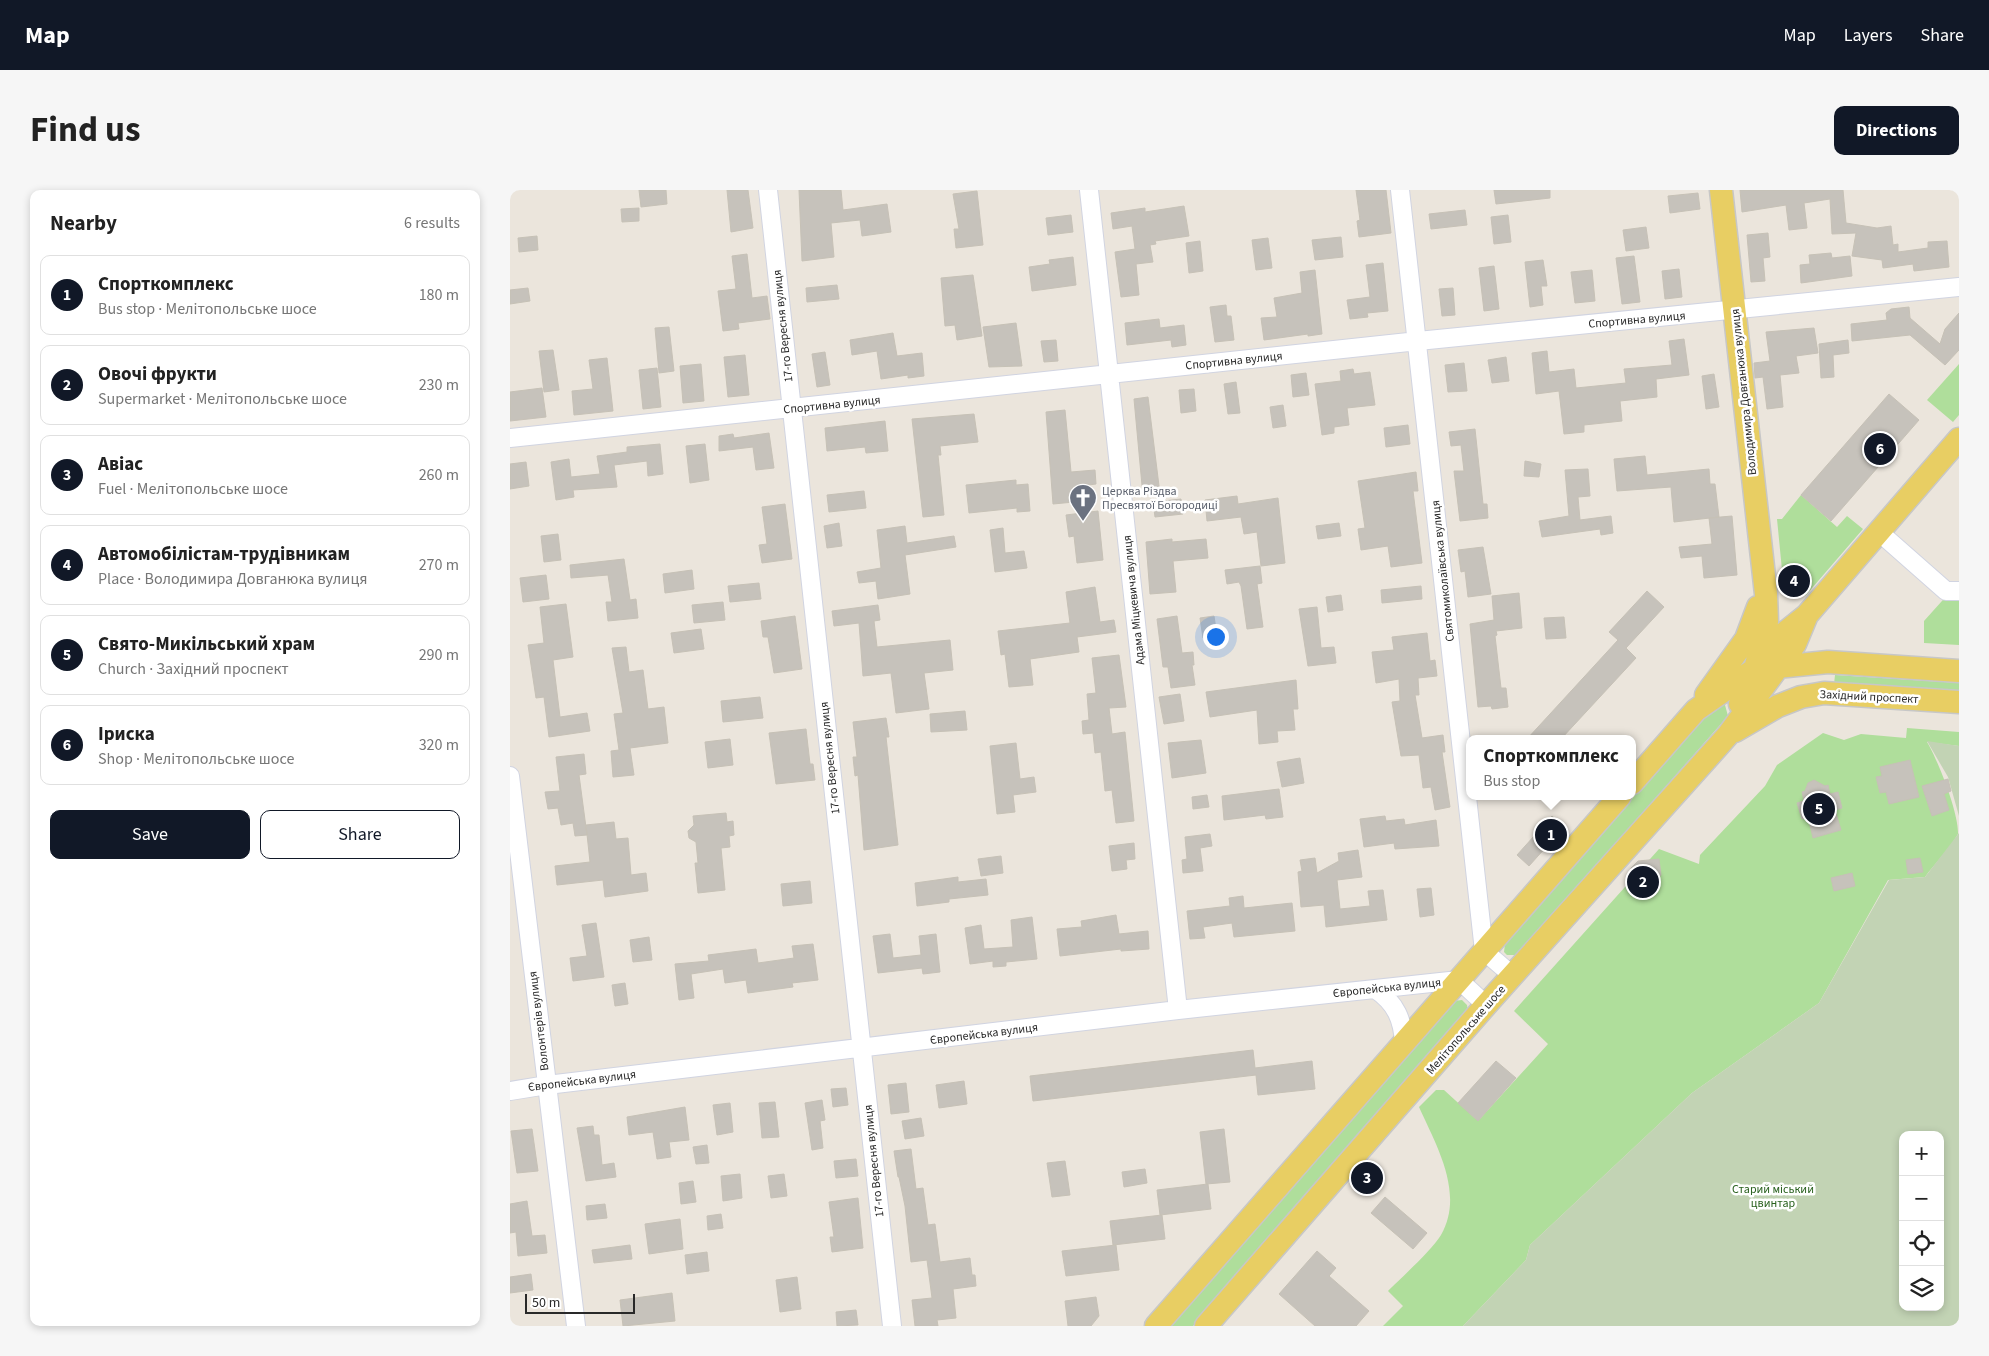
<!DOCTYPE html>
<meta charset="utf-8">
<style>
:root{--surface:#fff;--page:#f6f6f6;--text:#222;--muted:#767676;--line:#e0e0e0;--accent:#111827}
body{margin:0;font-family:"Source Sans 3",sans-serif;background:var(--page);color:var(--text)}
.controls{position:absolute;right:15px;bottom:15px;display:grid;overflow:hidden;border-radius:10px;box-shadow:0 2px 8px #0003}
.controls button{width:45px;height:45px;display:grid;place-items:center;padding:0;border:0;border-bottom:1px solid var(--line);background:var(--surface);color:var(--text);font:25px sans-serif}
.scale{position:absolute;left:15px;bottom:12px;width:110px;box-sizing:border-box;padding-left:5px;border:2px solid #292929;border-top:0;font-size:14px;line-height:18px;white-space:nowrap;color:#292929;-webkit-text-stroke:4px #fff;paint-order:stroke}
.you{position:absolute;left:705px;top:446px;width:18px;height:18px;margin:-12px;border:4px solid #fff;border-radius:50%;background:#1a73e8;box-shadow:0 0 0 8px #1a73e833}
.badge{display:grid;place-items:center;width:32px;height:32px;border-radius:50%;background:var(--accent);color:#fff;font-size:16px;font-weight:700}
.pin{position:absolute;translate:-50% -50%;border:2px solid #fff;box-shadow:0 1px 5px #0006}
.popup{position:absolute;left:956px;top:545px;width:170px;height:65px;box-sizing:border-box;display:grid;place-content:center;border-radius:10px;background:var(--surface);filter:drop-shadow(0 1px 4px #0005);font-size:16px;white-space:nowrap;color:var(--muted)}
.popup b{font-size:19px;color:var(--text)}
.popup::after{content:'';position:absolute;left:50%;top:100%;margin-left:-10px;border:10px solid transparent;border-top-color:var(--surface)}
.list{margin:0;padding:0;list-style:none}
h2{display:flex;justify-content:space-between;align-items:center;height:65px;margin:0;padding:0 20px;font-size:21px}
h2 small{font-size:16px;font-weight:400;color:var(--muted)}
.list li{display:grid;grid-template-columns:32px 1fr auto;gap:15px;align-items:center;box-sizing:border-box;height:80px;margin:0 10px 10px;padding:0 10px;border:1px solid var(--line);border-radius:10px}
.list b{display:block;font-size:19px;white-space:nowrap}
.list p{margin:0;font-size:16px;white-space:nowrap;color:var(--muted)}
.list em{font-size:16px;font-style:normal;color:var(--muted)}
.actions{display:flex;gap:10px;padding:15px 20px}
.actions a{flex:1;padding:11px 0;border:1px solid var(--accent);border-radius:10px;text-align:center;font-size:18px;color:var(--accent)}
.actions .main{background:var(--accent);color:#fff}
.icon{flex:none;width:28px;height:28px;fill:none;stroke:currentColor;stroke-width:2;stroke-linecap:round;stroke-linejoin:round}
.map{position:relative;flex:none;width:1449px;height:1136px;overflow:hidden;border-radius:10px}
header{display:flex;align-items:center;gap:30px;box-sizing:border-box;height:70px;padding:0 25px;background:var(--accent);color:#fff}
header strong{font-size:24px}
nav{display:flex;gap:28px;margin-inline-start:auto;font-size:18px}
.intro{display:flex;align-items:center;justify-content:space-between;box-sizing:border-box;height:120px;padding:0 30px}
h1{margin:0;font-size:35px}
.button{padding:12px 22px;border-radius:10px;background:var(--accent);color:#fff;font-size:18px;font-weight:700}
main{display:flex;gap:30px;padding:0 30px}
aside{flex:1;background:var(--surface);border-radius:10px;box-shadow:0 2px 8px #0003}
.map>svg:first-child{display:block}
</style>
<header>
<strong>Map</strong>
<nav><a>Map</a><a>Layers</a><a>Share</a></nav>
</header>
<div class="intro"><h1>Find us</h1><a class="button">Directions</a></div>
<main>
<aside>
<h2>Nearby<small>6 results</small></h2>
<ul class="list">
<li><span class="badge">1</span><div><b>Спорткомплекс</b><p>Bus stop · Мелітопольське шосе</p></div><em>180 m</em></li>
<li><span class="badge">2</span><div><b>Овочі фрукти</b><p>Supermarket · Мелітопольське шосе</p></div><em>230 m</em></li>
<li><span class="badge">3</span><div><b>Авіас</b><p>Fuel · Мелітопольське шосе</p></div><em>260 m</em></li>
<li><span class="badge">4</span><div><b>Автомобілістам-трудівникам</b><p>Place · Володимира Довганюка вулиця</p></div><em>270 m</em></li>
<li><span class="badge">5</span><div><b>Свято-Микільський храм</b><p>Church · Західний проспект</p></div><em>290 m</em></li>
<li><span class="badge">6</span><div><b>Іриска</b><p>Shop · Мелітопольське шосе</p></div><em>320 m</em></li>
</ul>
<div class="actions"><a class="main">Save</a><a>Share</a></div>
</aside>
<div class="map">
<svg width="1449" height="1136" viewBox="0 0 1449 1136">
<rect width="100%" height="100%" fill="#ebe5dc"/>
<path fill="#afde9b" d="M1449,174V225L1443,232L1417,210Z
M1291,305L1327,337L1337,326L1353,339L1296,405L1290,406L1277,395L1272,380L1267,329H1272Z
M1449,392V455L1414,453V431Z
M1325,485L1449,493V503L1324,494Z
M1205,514L1215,515L1218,526L1007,765H997L994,762L995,754Z
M1397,538L1449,542V556L1417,552C1428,570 1449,624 1448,644C1439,660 1425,673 1415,687L1378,690L1309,813L1182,903L1020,1055L1016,1070L953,1136H873L893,1116L878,1101C892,1087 922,1060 931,1045C955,1003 926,955 909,917L926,900H934L968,931L1038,854L1004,821L1149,659L1189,674L1190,665L1255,596L1267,575L1313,543L1334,550L1351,544L1396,548Z
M952,810L957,815L958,822L683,1136H661L944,811Z"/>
<path fill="#c2d3b4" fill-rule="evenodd" d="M1417,551L1449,556V626L1438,587Z
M1449,643V1136H953L1016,1070L1020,1055L1182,903L1309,813L1379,690L1415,687ZM1393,945H1430V1117H1393Z"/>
<path fill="#c6c2bb" stroke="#c6c1b6" d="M129,0H156L157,14L131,17Z
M217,0H238L243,38L221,42Z
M289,0H331L333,20L377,14L381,42L352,46L350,30L321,33L324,67L292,71Z
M846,0H876L881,43L849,47L847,31L850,30Z
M984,0H1040V8L986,14Z
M1230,0H1333L1336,33L1367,38L1381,36L1383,55L1388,54V62L1418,58V52L1437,51L1439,77L1404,81L1403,74L1373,78L1372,70L1342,66L1346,43L1322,44L1320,9L1294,13L1297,38L1279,40L1276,15L1232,22Z
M467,1L473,55L446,58L444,39H449L443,4Z
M1188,3L1190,19L1160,23L1158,6Z
M674,16L679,46L645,51L646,54L640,55L643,72L626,74L629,105L611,107L605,62L625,59L622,36L603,39L601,23L635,18V22Z
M129,18V31L112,32L111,19Z
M955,20L957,35L921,39L919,24Z
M561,25L563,42L538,45L536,28Z
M998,25L1001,52L984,54L981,27Z
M1136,37L1139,58L1116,61L1113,40Z
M1258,43L1260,67L1253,68L1255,91L1241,92L1237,45Z
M27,46L28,60L9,62L8,48Z
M831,47L833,67L805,70L802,50Z
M758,48L762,78L746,80L742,50Z
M690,51L693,81L679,83L676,53Z
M1321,63L1322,68L1340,66L1342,86L1291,93L1290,75L1300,74L1299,65Z
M237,64L242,108L257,106L260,129L228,133L229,139L213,141L208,101L226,99L222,66Z
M1124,66L1130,112L1112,114L1106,68Z
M563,67L566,95L522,101L519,77L540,74L539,70Z
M1033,70L1037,96H1031L1033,115L1020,117L1015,72Z
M873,73L878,121L857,123L858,127L840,129L837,110L860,107L856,75Z
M984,76L989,119L974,121L969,78Z
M1169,79L1172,107L1155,109L1152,81Z
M805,80L812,144L798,146V144L754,150L751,128L767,127L764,108L792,103L790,82Z
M1082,80L1085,111L1065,113L1061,82Z
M463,85L472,146L447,150L445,135L435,136L431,88Z
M327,95L329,109L297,112L296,98Z
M18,98L20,111L0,114V100Z
M943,98L945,125L932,126L929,99Z
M716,115L717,126H721L724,150L705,152L700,117Z
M1399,117L1400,128L1430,154L1435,139L1449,123V160L1435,175L1400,145L1342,151L1341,134L1377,130L1376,123L1381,119Z
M649,129L650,138L674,135L676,155L662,157L661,150L617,155L615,133Z
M506,133L512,176L479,177L473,137Z
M159,137L164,181L149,183L145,138Z
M1304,138L1308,163L1286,166L1289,183L1270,185L1273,217L1257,219L1253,187L1245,188L1244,173L1260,171L1256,142Z
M383,143L387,166L412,163L414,186L398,188V185L371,189L367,161L342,165L340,150Z
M1174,149L1179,185L1146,189L1147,207L1110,211L1112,231L1074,235V242L1054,244L1049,201L1026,204L1022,163L1037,161L1039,182L1064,179L1066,198L1116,193L1114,179L1162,175L1159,151Z
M546,150L548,171L534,172L531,151Z
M1338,150L1339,163L1323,165L1324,187L1311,188L1309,154Z
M43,160L49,200L34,202L29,161Z
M315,162L320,195L307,197L302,164Z
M235,165L239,205L218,207L214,167Z
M996,167L999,191L982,193L978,170Z
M97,168L103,221L64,225L62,201L83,199L79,170Z
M954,173L957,201L938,202L935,175Z
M191,174L194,211L173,213L170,176Z
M147,178L151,217L133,219L129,180Z
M843,179L844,184L860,182L865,215L837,218L839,235L824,237V243L812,245L805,194L831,191L830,181Z
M796,183L799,205L783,207L781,185Z
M1204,184L1209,217L1196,219L1192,186Z
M726,192L730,223L718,224L714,194Z
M32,198L36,227L0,231V202Z
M684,199L686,221L671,223L669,200Z
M1379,204L1409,230L1321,331L1291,305Z
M638,207L650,304L633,306L624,209Z
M773,215L776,236L763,238L760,217Z
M555,220L561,282L585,280L586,294L563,297L564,312L543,314L536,222Z
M464,224L468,252L430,256L431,265H428L434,325L413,327L402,229Z
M375,231L378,261L356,263L355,257L317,261L315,238Z
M898,235L900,254L876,257L874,238Z
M965,239L973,314H977L978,328L950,331L944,281H954L951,255L941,256L939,242Z
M259,243L264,278L246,280L243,257L209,261V246L223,244L224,248Z
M150,254L153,284L138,286L137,271L104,275L107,297L63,300L64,307L46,310L41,272L59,269L61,287L90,284L87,266L117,262V257Z
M195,254L199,290L180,293L176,256Z
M1135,266L1137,285L1199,279L1200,294H1205L1209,327L1164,332L1161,297L1107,301L1104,269Z
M1015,271L1031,274L1029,287L1014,286Z
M16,272L19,296L0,299V274Z
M1078,279L1080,306L1068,307L1070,330L1101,326L1103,343L1091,345L1090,339L1032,347L1029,331L1059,326L1055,280Z
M906,282L908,301H903L912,373L881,377L878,356L851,360L848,339L855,338L848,291Z
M506,290V295L518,294L520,321L507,322V318L459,323L456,295Z
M354,301L356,318L319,322L317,305Z
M727,306L728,314L768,308L775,373L751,376L747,342L734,344L731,327L697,331L695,310Z
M671,309L673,324L645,327L643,312Z
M275,314L282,369L252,373L249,355L257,354L252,317Z
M588,321L593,370L567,373L564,346L559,347L556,325Z
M1222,326L1227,385L1194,388L1192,366L1171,368L1169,357L1202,354L1199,328Z
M329,333L332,356L317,358L314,336Z
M829,333L831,346L808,349L806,336Z
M395,336L397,353L444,346L446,357L395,365L400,404L368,409L366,391L349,393L347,382L371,378L367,340Z
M493,338L495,363L514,361L517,378L485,382L480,340Z
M48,344L51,370L34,372L31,346Z
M662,349V352L696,349L698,368L663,371L666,402L640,404L636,352Z
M973,357L981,404L958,407L955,381L951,382L948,360Z
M114,369L120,410L126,409L128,428L98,431L96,412H102L98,385L61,388L60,375Z
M750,376L752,393L747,394L753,437L737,439L731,396L729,392L717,394L715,380Z
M182,380L184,399L155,403L153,384Z
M36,385L39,409L13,412L10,388Z
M249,393L251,409L220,412L218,396Z
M911,396L912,409L872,413L871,400Z
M585,397L590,432L604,430L606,442L567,447L569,462L520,469L523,495L499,497L495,464L491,465L488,441L560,433L556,402Z
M1137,401L1154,417L1116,458L1126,468L1051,549H1017L1108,450L1099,442Z
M1009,403L1012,438L986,441L987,445L985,446L991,498H996L998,517L982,519L981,516L968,517L960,434L984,430L982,406Z
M831,405L833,420L818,422L816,407Z
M213,412L215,430L184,433L182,415Z
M56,414L63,467L43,470L50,527L77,523L80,541L39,547L34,507L26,508L18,455L34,453L30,417Z
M368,415L370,430L364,431L367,457L440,450L443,480L414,483L419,519L386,523L381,483L353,486L349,433L324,436L322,421Z
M807,417L811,458L824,457L826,473L798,476L789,419Z
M285,426L292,479L264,483L258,447H253L251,431Z
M667,426L672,463L683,462L684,475H682L685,495L661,498L658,477H653L647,429Z
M704,426L707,446L693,448L690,428Z
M1054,427L1056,448L1036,449L1034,428Z
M191,439L194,459L164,463L161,443Z
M917,443L920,471L925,470L927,486L908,488L909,505H905L912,548L933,545L935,562H932L940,617L925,620L921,597L913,598L909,565L891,566L882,512L890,511L889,489L866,493L862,462L884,460L882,447Z
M116,457L119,482L133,480L138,519L154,517L158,553L120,558L124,585L103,587L101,561L109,560L104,524L113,523L102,458Z
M609,465L616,517L599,518L602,544L615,542L624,631L606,633L602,600L595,601L591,562L585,563L583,543L573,544L572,531L579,530L577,504L586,503L582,468Z
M786,490L788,519H783L785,540L767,541L768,552L749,554L747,520L700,527L696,502Z
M670,504L674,531L654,534L649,507Z
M250,507L253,528L213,532L211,511Z
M455,521L457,540L421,542L420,524Z
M376,528L379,547H376L388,655L354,660L348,585L345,586L343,567H347L343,532Z
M296,539L300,574H303L305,590L266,594L259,543Z
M220,549L223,575L198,578L195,552Z
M691,550L696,583L662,588L658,553Z
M506,553L510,589L524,587L526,602L503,605L505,622L487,624L480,556Z
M74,564L76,584L69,585L77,645L65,646L63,633L51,635L48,618L38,619L35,602L50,601L46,567Z
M790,568L794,593L772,597L767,572Z
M1400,570L1409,607L1379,614L1376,602L1370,603L1366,587L1372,586L1370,577Z
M1438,589L1441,601L1434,604L1439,620L1422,626L1412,596Z
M1304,590L1315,596L1318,595L1320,604L1328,602L1332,618L1325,620L1331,640L1303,648L1298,627L1292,629L1287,613L1294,611L1292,602L1295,601L1298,593Z
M769,599L773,627L756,629L755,625L714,630L712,606Z
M697,605L699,617L683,619L682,607Z
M216,623L217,632L223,631L224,645L219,646L220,657L211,658L215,700L188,703L185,673H188L186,652L179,648L178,641L184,635L183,626Z
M875,626L876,631L894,629L895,635L926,630L929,656L885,659L884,653L854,657L850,629Z
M1042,626L1054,637L1019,676L1007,665Z
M104,632L106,649L118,648L121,685L136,683L138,701L95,707L93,690L47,695L45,676L80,672L76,635Z
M700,644L702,656L690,658L693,681L673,683L672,670L677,669L675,647Z
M624,653L625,669L616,670L617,679L602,681L599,656Z
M848,660L852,687L827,690L830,719L860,716L858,701L873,700L877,730L816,737L814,715L791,717L788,682L792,681L790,670L805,668L807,683L829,671L828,663Z
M491,666L493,683L471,686L468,669Z
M1410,668L1413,682L1398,684L1396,670Z
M1149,669L1151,685L1138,700L1123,702L1121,678L1128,671Z
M1342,683L1345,696L1324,701L1321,688Z
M448,687V692L476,689L478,705L439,709V712L407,716L405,693Z
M300,691L302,713L273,716L271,694Z
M921,698L924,725L910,727L907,699Z
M733,706L734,718L782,713L785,741L724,747L722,733L693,737L695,748L680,749L677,721L720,716L719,708Z
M606,725L609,744L638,741L639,759L611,761V759L550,766L547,739L572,737L571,731Z
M522,727L527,769L496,772V776L483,777V771L460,774L455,738L471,735L474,759L503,757L501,730Z
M86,733L94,787L63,791L60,768L77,766L72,735Z
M380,744L383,768L411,765L409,746L426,744L430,782L413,784L412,778L368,783L363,746Z
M139,747L142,770L123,772L120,750Z
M303,754L308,790L282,793L283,797L238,803L236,790L215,793L213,779L181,784L184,808L169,810L165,774L199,771L198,765L246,759L248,773L284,768L282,756Z
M115,793L118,814L105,816L102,795Z
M743,860L745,878L802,871L805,899L748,905L746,885L523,911L520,886Z
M986,871L1006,888L968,931L948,913Z
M454,891L457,914L429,918L426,895Z
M396,893L399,922L381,924L378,895Z
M336,898L338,915L323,917L321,899Z
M312,910L315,930L310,931L313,958L302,960L295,913Z
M265,912L269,947L252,948L249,913Z
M220,913L223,942L207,945L203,915Z
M175,917L179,950L159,952L161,967L147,969L143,942L119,945L117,927Z
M411,928L414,946L395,949L392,931Z
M83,936L84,945H89L92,975L104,973L106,987L76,991L67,938Z
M22,939L28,981L7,983L1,941Z
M714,939L720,992L696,994L690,942Z
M197,955L199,973L186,974L183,957Z
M401,959L406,999L413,998L418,1035L425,1034L430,1072L460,1068L462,1085H465L466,1096L443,1099L446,1128L427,1130L428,1136H405L402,1110L422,1108L417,1070L401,1072L395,1016L389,987H388L384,961Z
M346,969L348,986L326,988L324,971Z
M555,971L560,1005L542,1007L537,973Z
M635,979L637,993L614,997L612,982Z
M230,984L232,1008L213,1011L211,986Z
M274,984L277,1006L261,1008L258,986Z
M183,991L186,1012L171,1014L169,993Z
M698,994L701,1019L650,1025L647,1000Z
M875,1007L917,1043L903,1059L861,1023Z
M348,1008L353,1058L322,1062L320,1047H324L319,1012Z
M17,1011L22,1046L35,1045L37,1063L8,1066L6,1042L0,1043V1014Z
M95,1014L97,1028L77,1030L76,1016Z
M211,1024L213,1038L198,1040L197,1026Z
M652,1025L655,1049L603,1055L600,1031Z
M170,1029L173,1059L139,1064L135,1034Z
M120,1055L122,1069L84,1073L82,1060Z
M606,1055L609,1080L556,1086L552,1061Z
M807,1061L826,1078L819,1086L859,1121L846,1136H805L769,1104Z
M197,1062L199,1081L177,1084L175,1065Z
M21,1084L23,1100L0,1103V1087Z
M287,1087L291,1119L270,1122L266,1090Z
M162,1103L165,1131L113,1136L110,1110Z
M586,1107L589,1126L581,1136H558L555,1111Z
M346,1120L348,1135L327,1136L326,1122Z"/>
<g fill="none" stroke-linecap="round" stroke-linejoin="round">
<defs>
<path id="minor" d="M258,0L382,1136
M579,0L668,820
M890,0L974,761L1003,786
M0,248L908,151L1449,97
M1369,342L1436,401H1449
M0,586L66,1136
M865,799C886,813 893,830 894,854
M0,901L37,895L668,820L949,790L976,815"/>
<path id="major" d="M1211,0L1256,404L1257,432L1245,479L1230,514
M1258,478L1318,472L1449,481
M1196,505L1236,449L1248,417
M1225,541L1268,516L1291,507L1314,503L1449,512
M1122,593L1186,520L1245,479L1272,445L1297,425L1449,249
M646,1136L1110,606
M696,1136L976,815L1218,545L1285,454L1297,425"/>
</defs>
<use href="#minor" stroke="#d1d4e1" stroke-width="20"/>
<use href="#major" stroke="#c7c7c7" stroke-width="25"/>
<use href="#minor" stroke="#fff" stroke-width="18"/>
<use href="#major" stroke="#e8ce63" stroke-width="22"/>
</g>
<defs>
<symbol id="church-pin" viewBox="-11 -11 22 30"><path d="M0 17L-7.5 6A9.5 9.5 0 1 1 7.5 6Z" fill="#6b7280" stroke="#fff"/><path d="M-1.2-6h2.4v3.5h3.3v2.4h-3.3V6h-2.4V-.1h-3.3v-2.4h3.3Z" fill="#fff"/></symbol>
</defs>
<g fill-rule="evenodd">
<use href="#church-pin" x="557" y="292" width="32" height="43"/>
</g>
<g text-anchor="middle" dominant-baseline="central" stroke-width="5" stroke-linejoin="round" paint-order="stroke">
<g font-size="12" fill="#292929" stroke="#fff">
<text transform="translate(1127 130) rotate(-5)">Спортивна вулиця</text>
<text transform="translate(273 136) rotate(-96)">17-го Вересня вулиця</text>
<text transform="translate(724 171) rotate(-6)">Спортивна вулиця</text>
<text transform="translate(1234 202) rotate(-96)">Володимира Довганюка вулиця</text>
<text transform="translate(322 215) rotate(-6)">Спортивна вулиця</text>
<text transform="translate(933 381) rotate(-96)">Святомиколаївська вулиця</text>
<text transform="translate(624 410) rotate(-96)">Адама Міцкевича вулиця</text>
<text transform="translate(1359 507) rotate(3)">Західний проспект</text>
<text transform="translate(320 568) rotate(-96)">17-го Вересня вулиця</text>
<text transform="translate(877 798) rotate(-6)">Європейська вулиця</text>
<text transform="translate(29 831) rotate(-97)">Волонтерів вулиця</text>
<text transform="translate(956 840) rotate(-49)">Мелітопольське шосе</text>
<text transform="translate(474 844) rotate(-7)">Європейська вулиця</text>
<text transform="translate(72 891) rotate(-7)">Європейська вулиця</text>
<text transform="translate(364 971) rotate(-96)">17-го Вересня вулиця</text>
</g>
<g font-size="12" fill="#5b616d" stroke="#fff" text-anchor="start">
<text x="592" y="301">Церква Різдва<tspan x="592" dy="14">Пресвятої Богородиці</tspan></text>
</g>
<g font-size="12" fill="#29611e" stroke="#fff">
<text x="1263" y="999">Старий міський<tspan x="1263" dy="14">цвинтар</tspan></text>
</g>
</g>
</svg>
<div class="controls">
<button>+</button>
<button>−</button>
<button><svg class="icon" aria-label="locate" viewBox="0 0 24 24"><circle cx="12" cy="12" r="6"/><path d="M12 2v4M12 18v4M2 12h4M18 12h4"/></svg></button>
<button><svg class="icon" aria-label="layers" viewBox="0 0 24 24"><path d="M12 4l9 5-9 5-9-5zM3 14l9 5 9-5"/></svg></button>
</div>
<div class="scale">50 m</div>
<div class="you"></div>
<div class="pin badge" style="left:1041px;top:645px">1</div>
<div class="popup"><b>Спорткомплекс</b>Bus stop</div>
<div class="pin badge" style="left:1133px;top:692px">2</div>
<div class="pin badge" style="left:857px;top:988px">3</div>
<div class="pin badge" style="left:1284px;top:391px">4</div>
<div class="pin badge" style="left:1309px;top:619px">5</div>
<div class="pin badge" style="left:1370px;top:259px">6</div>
</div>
</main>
